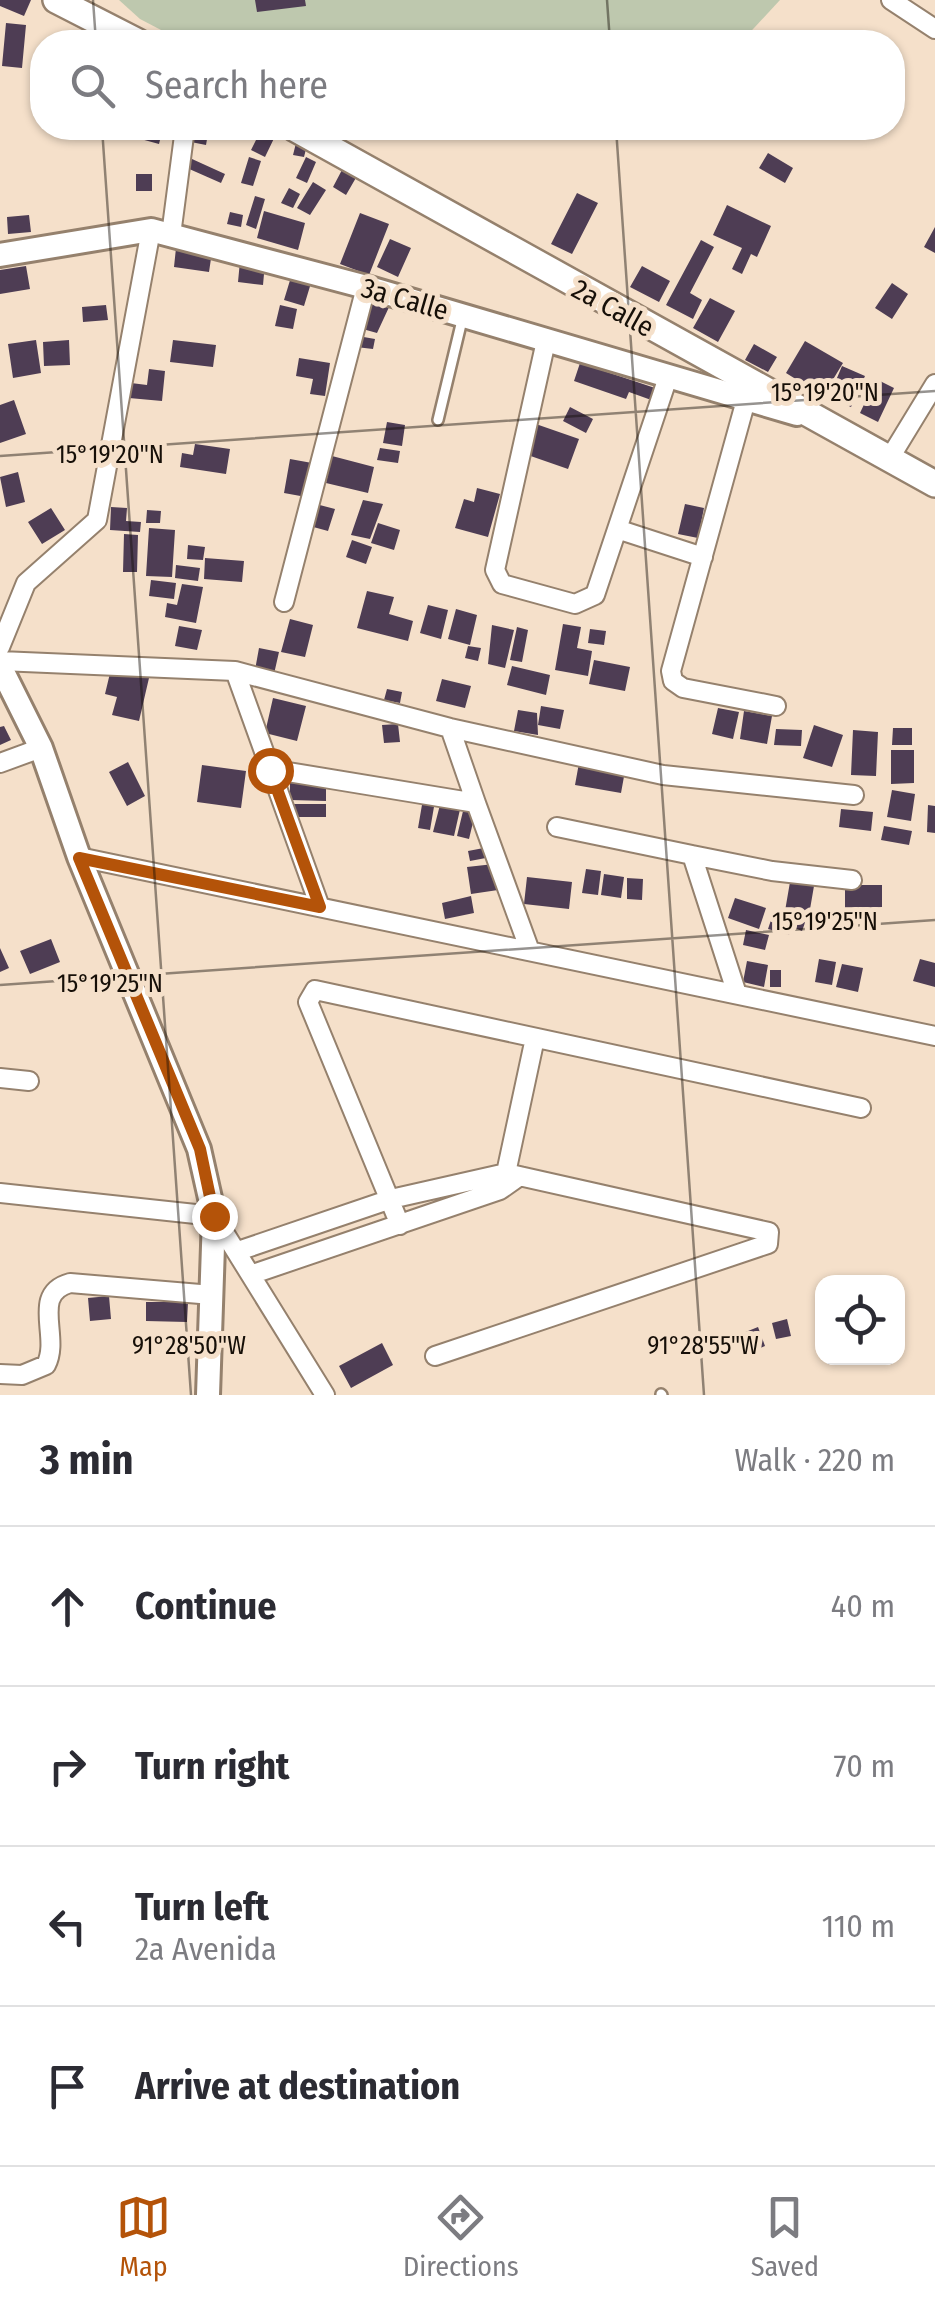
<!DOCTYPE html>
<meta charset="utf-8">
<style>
:root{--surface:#fff;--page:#f7f7f7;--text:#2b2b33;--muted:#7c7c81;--line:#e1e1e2;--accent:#b45309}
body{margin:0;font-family:"Fira Sans Condensed",sans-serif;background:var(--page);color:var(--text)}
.controls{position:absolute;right:30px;bottom:30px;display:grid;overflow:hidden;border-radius:20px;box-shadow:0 2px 8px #0004}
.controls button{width:90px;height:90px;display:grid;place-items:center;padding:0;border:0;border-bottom:2px solid var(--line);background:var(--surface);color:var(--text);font:50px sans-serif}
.stop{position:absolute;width:30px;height:30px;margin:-22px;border:8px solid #b45309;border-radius:50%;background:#fff}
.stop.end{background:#b45309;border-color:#fff;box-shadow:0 2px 10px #0008}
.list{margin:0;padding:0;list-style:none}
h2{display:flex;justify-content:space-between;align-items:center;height:130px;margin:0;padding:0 40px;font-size:42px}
h2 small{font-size:32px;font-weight:400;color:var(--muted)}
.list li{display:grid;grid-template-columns:65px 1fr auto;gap:30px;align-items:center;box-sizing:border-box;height:160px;padding:0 40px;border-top:2px solid var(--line)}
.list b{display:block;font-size:38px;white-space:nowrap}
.list p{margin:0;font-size:32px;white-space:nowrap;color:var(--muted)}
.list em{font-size:32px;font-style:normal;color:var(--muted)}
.icon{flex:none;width:55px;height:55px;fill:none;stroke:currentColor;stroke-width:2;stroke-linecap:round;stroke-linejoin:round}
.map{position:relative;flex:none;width:935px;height:1395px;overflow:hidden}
.search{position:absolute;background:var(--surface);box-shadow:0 2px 8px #0004;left:30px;right:30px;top:30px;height:110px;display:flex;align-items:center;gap:25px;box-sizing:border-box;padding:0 35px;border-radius:40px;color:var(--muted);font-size:38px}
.sheet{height:770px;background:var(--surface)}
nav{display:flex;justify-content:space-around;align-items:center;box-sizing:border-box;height:140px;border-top:2px solid var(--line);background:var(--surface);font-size:28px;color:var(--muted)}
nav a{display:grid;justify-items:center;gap:5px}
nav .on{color:var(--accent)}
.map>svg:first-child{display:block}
</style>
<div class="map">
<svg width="935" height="1395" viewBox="0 0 935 1395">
<rect width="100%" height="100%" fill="#f5e0ca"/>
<path fill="#bec8ae" d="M119,0H780L741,42H184L140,19Z"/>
<path fill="#4e3d54" d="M0,0H31L24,16L0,6Z
M255,0H305L306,6L257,12Z
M6,23L26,25L22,68L2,66Z
M128,128H163L159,144L126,135Z
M194,128H209L206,145L191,142Z
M262,128H279L265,157L251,150Z
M296,143L307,145L304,157L293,155Z
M768,153L793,168L785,183L759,168Z
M249,157L261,161L253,186L241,183Z
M306,157L316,162L307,183L296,178Z
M192,159L225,174L221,183L187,168Z
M343,168L357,176L346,195L333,187Z
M136,174H152V191H136Z
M313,182L326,190L310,215L297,208Z
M289,188L300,194L293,208L281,203Z
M577,193L598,203L572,254L551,244Z
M255,196L265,199L256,229L246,225Z
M727,205L771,226L757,257L751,254L742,274L732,269L742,248L713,235Z
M264,211L305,223L298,250L257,238Z
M230,212L243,215L241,227L227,224Z
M360,213L389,224L369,275L340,264Z
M29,215L31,232L8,234L7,217Z
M935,227V253L924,247Z
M390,239L411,248L398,277L377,267Z
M701,240L714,247L690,293L702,300L693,319L666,305Z
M176,248L212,252L209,272L174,267Z
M240,261L265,263L263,285L238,282Z
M26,266L30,289L0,294V270Z
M642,266L670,281L659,302L630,287Z
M291,277L311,283L304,306L284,300Z
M892,283L908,294L892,319L875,308Z
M710,298L735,311L718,342L693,328Z
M367,299L390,305L377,333L359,328Z
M106,305L108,320L83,322L82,307Z
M280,305L297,309L293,329L275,326Z
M358,336L375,339L373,349L356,347Z
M36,340L41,373L13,378L8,344Z
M69,340L70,365L44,366L43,342Z
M173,340L216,345L213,367L170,362Z
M805,341L843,363L823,396L786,373Z
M754,344L777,357L768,372L745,360Z
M299,358L330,363L325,396L310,394L313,379L296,376Z
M580,363L658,389L654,401L629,392L626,399L574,381Z
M842,366L865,376L851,407L829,397Z
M149,369L165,371L162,401L129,398L131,383L147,385Z
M876,379L894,388L878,422L860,413Z
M14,400L26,434L0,443V405Z
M570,407L593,419L586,433L563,421Z
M387,422L405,425L402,446L383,443Z
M533,423L579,439L568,469L522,453Z
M195,444L230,449L226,474L180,467L182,453L193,455Z
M380,448L400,451L398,463L377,460Z
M332,456L374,467L368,493L326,483Z
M290,459L312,463L306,497L284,493Z
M18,472L25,502L6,507L0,477Z
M477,488L500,494L488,537L455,528L464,499L474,502Z
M363,500L383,504L370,539L351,535Z
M312,503L335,509L328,531L306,525Z
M685,504L704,508L698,538L678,534Z
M111,507L127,508L126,521L141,522L140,532L110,530Z
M51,508L65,530L42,544L28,522Z
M147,510L161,511L160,523H146Z
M378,523L400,530L394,550L371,543Z
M149,528L175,530L172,577L146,576Z
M124,534L138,535L137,572H123Z
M352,540L372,547L366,564L346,557Z
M188,545L205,547L203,560L187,559Z
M205,558L244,561L242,582L204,579Z
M176,565L200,568L198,581L175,578Z
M151,580L176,583L174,599L149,596Z
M182,584L203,587L196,623L165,617L167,603L177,605Z
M367,591L394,597L389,614L413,621L408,641L357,628Z
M428,605L448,610L441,639L420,633Z
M456,609L477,615L470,645L448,639Z
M290,619L313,625L305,657L281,652Z
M563,624L581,627L577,648L592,651L588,676L555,670Z
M492,625L514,630L505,668L488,664Z
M179,626L202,630L197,650L175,646Z
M517,627L528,630L522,662L510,660Z
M590,629L606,631L604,645L588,643Z
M468,646L481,648L478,661L465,658Z
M259,648L279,652L274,674L255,670Z
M594,660L630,667L625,691L589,684Z
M512,666L550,675L546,695L507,685Z
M111,669L149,678L139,721L112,715L117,697L105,694Z
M442,679L471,686L465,708L436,701Z
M387,689L402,692L400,703L384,700Z
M273,698L306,706L297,741L265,733Z
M541,706L564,710L560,729L538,725Z
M718,708L739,712L733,739L712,734Z
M518,710L537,713L538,735L514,731Z
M744,711L772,716L767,744L740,739Z
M398,724L400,742L384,743L382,725Z
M814,725L843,735L832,767L803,758Z
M4,726L11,740L0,745V727Z
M893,728H912V745H892Z
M776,729L802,730L801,746L774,745Z
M853,730L878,732L876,776L851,775Z
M891,750H914V783L891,784Z
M128,762L145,796L127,806L109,772Z
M579,763L625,771L621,793L575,785Z
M202,765L246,771L241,808L197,802Z
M290,783L326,784V801L290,800Z
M892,790L915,794L911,821L887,817Z
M423,799L435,801L430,830L418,828Z
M441,801L461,805L454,836L433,832Z
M294,804H326V817H294Z
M928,805L935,806V833L927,832Z
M464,807L476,810L469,839L457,836Z
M841,809L873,812L871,831L839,827Z
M884,826L912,831L909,845L881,840Z
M489,847L491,857L470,861L468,851Z
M494,864L498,890L471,894L467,867Z
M586,869L601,871L598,895L582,893Z
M604,874L624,877L621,898L601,895Z
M527,877L572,882L569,909L524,904Z
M627,878L643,879L642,900L627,899Z
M790,882L814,886L809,915L785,911Z
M845,885H882V907L845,908Z
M471,896L474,913L445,919L442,903Z
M735,898L766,908L759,929L728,918Z
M773,914L806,920L802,931L792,927L789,935L768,929Z
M746,930L769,935L765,950L743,945Z
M51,939L60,962L30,974L20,951Z
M0,948L9,968L0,972Z
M819,959L836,962L832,985L815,982Z
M920,959L935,963V987L913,981Z
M747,961L768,965L764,987L743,982Z
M842,964L863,968L858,992L836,987Z
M770,970H781V987H770Z
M109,1296L111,1319L90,1321L88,1298Z
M146,1302H188L187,1322L146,1321Z
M787,1319L791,1336L776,1339L772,1323Z
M758,1327L765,1346L750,1352L743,1333Z
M382,1343L393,1365L351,1388L339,1366Z"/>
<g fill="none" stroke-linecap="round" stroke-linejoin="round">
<defs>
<path id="service" d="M438,420L463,316
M661,1394L662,1395"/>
<path id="minor" d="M891,0L935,29
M171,235L185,128
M546,341L495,570L502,584L575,604L595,595L668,377
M746,400L671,671L673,681L683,688L776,706
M888,461L935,384
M620,530L703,557
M284,602L366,287
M0,647L26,583L97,520L151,230
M0,661L235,671L450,728L663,775L854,795
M235,671L320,907
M450,728L476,803
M0,763L41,748
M270,769L476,803L530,951
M557,827L692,855L737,994
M692,855L772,871L852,880
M79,857L935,1036
M0,1078L29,1081
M506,1173L535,1038
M0,1193L214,1216L325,1395
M400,1225L308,1002L315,990L861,1108
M238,1251L391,1199L506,1173L769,1232L768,1244L435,1356
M253,1274L500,1190L520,1176
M0,1374L22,1375L46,1365C61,1337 30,1294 70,1283L212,1295"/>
<path id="tertiary" d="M0,255L151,230L366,287L797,414
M0,666L41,748L79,857L199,1149L214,1216L208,1395"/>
<path id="secondary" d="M56,0L138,42
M294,128L935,484"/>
</defs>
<use href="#service" stroke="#95816d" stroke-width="14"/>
<use href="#minor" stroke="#95816d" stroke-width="22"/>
<use href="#tertiary" stroke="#95816d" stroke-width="28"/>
<use href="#secondary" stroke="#95816d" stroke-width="30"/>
<use href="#service" stroke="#fff" stroke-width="9"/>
<use href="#minor" stroke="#fff" stroke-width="18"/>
<use href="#tertiary" stroke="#fff" stroke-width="22"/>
<use href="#secondary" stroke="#fff" stroke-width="25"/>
</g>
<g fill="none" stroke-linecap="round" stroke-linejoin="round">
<path stroke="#b45309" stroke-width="12" d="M214,1216L200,1149L79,858L320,907L270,770"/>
</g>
<path fill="none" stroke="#160f08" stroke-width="2.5" stroke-opacity="0.45" d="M93,0L96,42M607,0L610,42M102,128L191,1395M616,128L704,1395M0,456L935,391M0,985L935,920"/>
<g text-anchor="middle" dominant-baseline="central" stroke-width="10" stroke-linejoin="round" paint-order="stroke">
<g font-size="28" fill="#160f08" stroke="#f5e0ca">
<text transform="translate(405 299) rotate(16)">3a Calle</text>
<text transform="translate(613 308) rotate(29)">2a Calle</text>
</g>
</g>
<g font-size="25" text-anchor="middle" fill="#160f08" stroke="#f5e0ca" stroke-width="10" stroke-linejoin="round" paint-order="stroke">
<text x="825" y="401">15°19'20"N</text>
<text x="110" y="463">15°19'20"N</text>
<text x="825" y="930">15°19'25"N</text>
<text x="110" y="992">15°19'25"N</text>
<text x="189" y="1354">91°28'50"W</text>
<text x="703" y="1354">91°28'55"W</text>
</g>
</svg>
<div class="controls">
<button><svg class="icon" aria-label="locate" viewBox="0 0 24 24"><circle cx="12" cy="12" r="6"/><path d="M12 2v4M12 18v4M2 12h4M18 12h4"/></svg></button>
</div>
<div class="stop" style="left:270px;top:770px"></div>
<div class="stop end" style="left:214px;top:1216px"></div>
<div class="search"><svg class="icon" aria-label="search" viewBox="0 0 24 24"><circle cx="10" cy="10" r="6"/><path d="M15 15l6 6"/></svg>Search here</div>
</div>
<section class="sheet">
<h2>3 min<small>Walk · 220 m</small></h2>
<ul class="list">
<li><svg class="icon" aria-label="ahead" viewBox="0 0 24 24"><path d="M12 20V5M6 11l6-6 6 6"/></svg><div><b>Continue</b></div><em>40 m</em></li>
<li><svg class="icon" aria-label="right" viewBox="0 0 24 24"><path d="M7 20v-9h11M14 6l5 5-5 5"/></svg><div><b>Turn right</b></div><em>70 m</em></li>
<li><svg class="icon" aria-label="left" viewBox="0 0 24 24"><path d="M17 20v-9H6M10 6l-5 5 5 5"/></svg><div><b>Turn left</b><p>2a Avenida</p></div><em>110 m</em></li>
<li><svg class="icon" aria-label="arrive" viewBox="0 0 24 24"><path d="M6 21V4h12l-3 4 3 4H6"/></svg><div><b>Arrive at destination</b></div></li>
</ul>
</section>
<nav>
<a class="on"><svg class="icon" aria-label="map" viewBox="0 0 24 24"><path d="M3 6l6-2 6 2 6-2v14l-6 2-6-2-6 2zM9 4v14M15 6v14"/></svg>Map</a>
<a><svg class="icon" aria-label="directions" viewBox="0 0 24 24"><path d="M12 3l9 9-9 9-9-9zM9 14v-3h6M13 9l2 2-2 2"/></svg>Directions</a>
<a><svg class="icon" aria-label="saved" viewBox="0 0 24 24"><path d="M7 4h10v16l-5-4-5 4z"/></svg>Saved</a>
</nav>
